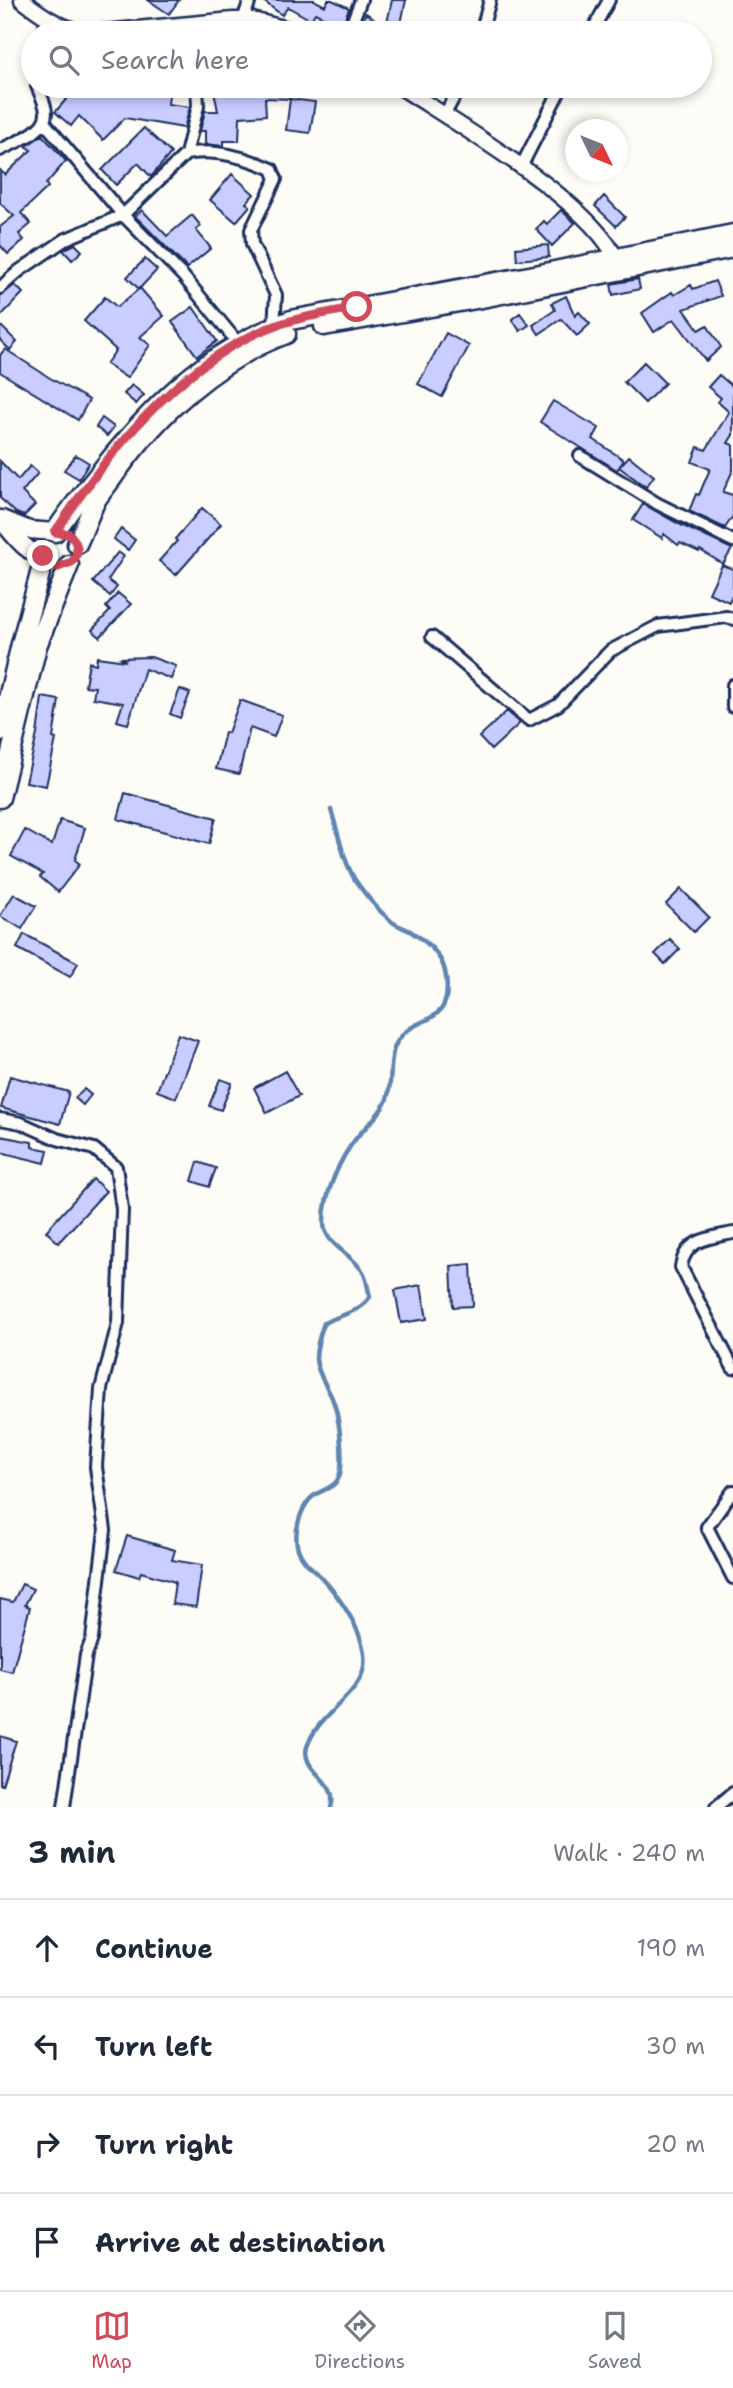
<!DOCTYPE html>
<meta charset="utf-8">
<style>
:root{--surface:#fff;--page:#f2f2f3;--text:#1f2937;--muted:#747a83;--line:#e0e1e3;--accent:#d1495b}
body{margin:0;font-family:"Shantell Sans",sans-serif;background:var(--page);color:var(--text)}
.compass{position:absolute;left:565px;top:119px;width:63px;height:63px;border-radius:50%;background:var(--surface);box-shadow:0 4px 10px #0003;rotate:133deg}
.stop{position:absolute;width:21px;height:21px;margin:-16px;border:5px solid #d1495b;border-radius:50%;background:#fff}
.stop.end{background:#d1495b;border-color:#fff;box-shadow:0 2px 7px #0008}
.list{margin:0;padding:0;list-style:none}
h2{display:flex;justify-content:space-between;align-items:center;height:91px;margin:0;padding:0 28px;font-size:30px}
h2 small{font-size:23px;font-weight:400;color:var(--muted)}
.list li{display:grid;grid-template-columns:46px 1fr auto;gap:21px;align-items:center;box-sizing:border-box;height:98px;padding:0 28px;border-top:2px solid var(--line)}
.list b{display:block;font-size:26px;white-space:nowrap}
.list em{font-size:23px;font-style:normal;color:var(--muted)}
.icon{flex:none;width:38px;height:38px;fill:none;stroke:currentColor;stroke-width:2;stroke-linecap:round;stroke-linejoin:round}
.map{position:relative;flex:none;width:733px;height:1807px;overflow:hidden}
.search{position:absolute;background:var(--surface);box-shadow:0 4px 10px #0003;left:21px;right:21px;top:21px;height:77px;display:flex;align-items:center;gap:18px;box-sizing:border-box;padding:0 24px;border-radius:38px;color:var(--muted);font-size:26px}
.sheet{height:483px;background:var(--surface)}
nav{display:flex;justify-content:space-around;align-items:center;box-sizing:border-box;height:98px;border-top:2px solid var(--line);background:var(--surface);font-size:19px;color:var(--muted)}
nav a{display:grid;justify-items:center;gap:4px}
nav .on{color:var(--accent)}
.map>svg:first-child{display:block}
</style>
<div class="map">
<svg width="733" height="1807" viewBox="0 0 733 1807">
<rect width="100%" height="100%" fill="#fdfcf7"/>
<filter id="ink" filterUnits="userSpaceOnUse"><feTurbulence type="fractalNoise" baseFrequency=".0143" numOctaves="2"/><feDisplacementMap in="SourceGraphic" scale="14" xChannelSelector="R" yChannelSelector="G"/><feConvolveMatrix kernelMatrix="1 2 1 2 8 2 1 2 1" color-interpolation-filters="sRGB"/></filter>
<g filter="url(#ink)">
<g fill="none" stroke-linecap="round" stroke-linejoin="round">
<path stroke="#5e85b0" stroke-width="4.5" d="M331,810C338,832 343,860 355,880C364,893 378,910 390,920C396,926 406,928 413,933C429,943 444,957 446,977C453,1029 415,1012 397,1042C388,1056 393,1082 387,1099C382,1113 367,1125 358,1136C340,1157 323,1196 324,1224C325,1245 353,1254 363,1272C367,1279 368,1290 370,1297C358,1313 342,1314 324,1323C320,1334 316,1346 316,1359C317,1373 327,1386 332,1398C339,1414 345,1460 339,1477C335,1489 318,1490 310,1499C300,1510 293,1534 298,1549C302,1561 312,1568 321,1577C340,1597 368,1637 364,1666C360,1696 317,1714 307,1747C300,1772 340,1781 331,1807"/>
</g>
<path fill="#c9cdff" stroke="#1b2f5e" stroke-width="2" d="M148,0H179L169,14Z
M262,0H314L325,6L328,0H332L349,8L342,26L315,13L311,20L288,7L282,15Z
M392,0H406L399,33H357L366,13L386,27Z
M62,86H104L109,91L115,86H170L168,104L190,107L184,128L125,118L103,140L79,116L71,126L55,112L71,94Z
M213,86H290V99L265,98L266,115L240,117L239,141H224V146L205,144V131H200L205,111H218Z
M290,99L315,102L310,133L286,130Z
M144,128L171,153L151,177L138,163L116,185L102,170Z
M42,135L66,161L46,184L48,187L21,213L31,224L19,234L24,240L8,254L0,245V227L14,216L0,203V170L5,175L31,150L27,147L28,145Z
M232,174L254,194L246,203L250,206L236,222L210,200Z
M604,196L625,217L616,226L595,206Z
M142,210L167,236L192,215L201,226L196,230L211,248L187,268L135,216Z
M561,210L575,223L552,246L536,229L544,221L547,224Z
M75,244L82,251L72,260L63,250Z
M548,245L549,257L517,260L516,248Z
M145,259L157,270L139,289L127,277Z
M638,279L640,289L613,295L611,284Z
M715,281L721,296L684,309L699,330L707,325L721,347L706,361L674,319L654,332L642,313L672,292L674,295L691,285L693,289Z
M15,285L23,293L0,317V296Z
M140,288L164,316L140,337L150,345L127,378L106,364L116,350L84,321L105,297L117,307Z
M566,296L575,316L579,312L590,324L577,336L561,319L539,334L533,325L555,310L552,303Z
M193,307L217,341L197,356L172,322Z
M520,313L529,325L520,331L512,319Z
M0,325L17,342L10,350L0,340Z
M446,333L469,346L442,397L418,384Z
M5,349L50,378L89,400L78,420L0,372V355Z
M644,362L665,383L645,403L624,382Z
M719,375L732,386L733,385V435L728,443L733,445V470L723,492L733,495V516L725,528L689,511L696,494L699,495L710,469L692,462L698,447L706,450L729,412L718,402L721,398L708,387Z
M132,385L144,395L136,404L124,394Z
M553,401L599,428L593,439L624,460L617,470L540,422Z
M102,418L114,427L107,436L96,427Z
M76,455L89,463L79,479L64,470Z
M629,456L654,476L646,487L619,467Z
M0,461L18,480L30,466L38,473L22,492L35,505L24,516L16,513L0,498Z
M643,504L679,524L732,549L723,564L700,550L699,552L680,543L678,545L664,534L662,538L633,520Z
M202,508L221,524L176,575L159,561L177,541L175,539Z
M121,529L135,540L128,550L114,539Z
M118,552L124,556L108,580L117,587L110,596L93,582Z
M722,565L733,569V593L729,602L709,593Z
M118,593L131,604L100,637L92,630L110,611L106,607Z
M97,657L126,661L121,658L151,657L176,666L171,679L145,669L128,724L117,721L123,703L93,698L95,687L85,686L89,662L96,664Z
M180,689L190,693L180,718L170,714Z
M42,697L59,700L53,738L56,739L46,786L26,782L37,734Z
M240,700L282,715L274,737L250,728L239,774L216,769L225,732L228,733Z
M507,711L520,723L491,750L479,737Z
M125,793L216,818L209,844L118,819Z
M60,820L85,828L75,860L80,864L58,892L40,877L43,874L11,856L25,830L52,845Z
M681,889L709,917L694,932L666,904Z
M14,894L36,906L22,929L0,916Z
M24,934L78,963L70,977L17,948Z
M670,939L680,949L665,964L655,954Z
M178,1034L198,1041L176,1098L157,1091Z
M285,1071L299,1096L267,1113L254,1088Z
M10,1076L69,1092L60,1124L1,1108Z
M220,1079L232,1083L221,1110L209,1106Z
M84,1089L91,1095L83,1105L75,1098Z
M0,1136L32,1142V1147L48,1150L45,1163L0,1152Z
M198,1162L216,1168L209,1187L192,1181Z
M93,1179L106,1191L58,1243L46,1231Z
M471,1264L473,1306L453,1307L451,1266Z
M421,1285L427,1319L401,1323L395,1290Z
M127,1536L175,1550L172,1560L202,1565L196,1607L172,1604L175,1582L141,1572L139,1577L116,1570Z
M22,1584L33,1589L25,1605L30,1607L12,1672L0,1669V1599L13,1602Z
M0,1736L16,1741L2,1785L0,1784Z"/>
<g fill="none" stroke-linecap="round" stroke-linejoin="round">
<defs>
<path id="minor" d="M243,20L250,0
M43,33L47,19
M348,33L361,0
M481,33L490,0
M591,33L609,0
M33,62V72
M444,116L460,86
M0,150C15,142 46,132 46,113C46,104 40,94 37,86
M186,154L198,106L197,86
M521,167L562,86
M0,288L19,271L66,239L123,215L44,122
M238,343L183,276L123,215L186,154C213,148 248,158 272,169L276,179L251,230L252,244L276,295L274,326
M580,456L658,504L733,541
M432,637L529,720L558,705L610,651L629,641L658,626L726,617L733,619
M733,685V707
M0,1119L21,1123L57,1139L94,1149L116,1167L122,1209L118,1323L101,1389L96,1467L105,1530L92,1639L86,1655L64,1807
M733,1233C709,1238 685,1239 681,1267L733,1368
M733,1491L707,1527L733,1578
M716,1807L733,1793"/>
<path id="tertiary" d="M22,0C42,15 60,28 85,33
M94,33L233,20H252L303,33
M399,86C452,121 603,208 619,267"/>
<path id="secondary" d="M0,519C12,532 25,553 43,556
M2,519L29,530L54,532"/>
<path id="primary" d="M324,326L482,298L733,248
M55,532C67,514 80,497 94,480C149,408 204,352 291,320L540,274L733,234
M77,544C84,530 89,514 96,500C102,491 109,483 115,474C158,414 216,360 286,334
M0,732L21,644L44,559
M0,798L37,646L69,565"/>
</defs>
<use href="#minor" stroke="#1b2f5e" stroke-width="16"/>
<use href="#tertiary" stroke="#1b2f5e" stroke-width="19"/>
<use href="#secondary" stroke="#1b2f5e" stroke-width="21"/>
<use href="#primary" stroke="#1b2f5e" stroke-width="23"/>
<use href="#minor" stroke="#fdfcf7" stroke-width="10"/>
<use href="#tertiary" stroke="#fdfcf7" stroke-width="14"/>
<use href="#secondary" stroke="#fdfcf7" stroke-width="16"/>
<use href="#primary" stroke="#fdfcf7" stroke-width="18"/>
</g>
</g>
<g fill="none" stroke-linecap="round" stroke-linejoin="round" filter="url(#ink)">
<path stroke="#d1495b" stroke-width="9" d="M43,556L48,563L58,567L72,562C80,552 78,542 69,534L55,532L58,528C108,453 175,370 259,332C290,318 324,314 357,307"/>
</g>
</svg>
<svg class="compass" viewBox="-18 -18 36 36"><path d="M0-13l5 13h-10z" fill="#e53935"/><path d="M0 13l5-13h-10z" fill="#747a83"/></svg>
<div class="stop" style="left:357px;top:307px"></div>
<div class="stop end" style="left:43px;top:556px"></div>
<div class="search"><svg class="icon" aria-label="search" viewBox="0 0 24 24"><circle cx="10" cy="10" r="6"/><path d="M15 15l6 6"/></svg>Search here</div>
</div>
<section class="sheet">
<h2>3 min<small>Walk · 240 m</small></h2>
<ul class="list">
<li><svg class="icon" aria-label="ahead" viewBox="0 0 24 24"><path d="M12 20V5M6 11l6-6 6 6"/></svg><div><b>Continue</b></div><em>190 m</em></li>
<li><svg class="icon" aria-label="left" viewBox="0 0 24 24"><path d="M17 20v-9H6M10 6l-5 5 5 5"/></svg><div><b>Turn left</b></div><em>30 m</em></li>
<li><svg class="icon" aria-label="right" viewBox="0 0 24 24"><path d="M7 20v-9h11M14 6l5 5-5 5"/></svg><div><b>Turn right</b></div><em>20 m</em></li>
<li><svg class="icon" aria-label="arrive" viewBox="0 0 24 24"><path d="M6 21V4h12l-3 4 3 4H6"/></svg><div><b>Arrive at destination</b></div></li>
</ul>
</section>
<nav>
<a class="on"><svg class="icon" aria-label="map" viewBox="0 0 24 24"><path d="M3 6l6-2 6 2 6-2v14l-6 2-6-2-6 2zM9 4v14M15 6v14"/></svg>Map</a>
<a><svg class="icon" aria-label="directions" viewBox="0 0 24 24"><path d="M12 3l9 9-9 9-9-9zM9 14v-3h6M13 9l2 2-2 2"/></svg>Directions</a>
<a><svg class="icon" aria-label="saved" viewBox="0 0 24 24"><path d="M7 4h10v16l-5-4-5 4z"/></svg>Saved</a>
</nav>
